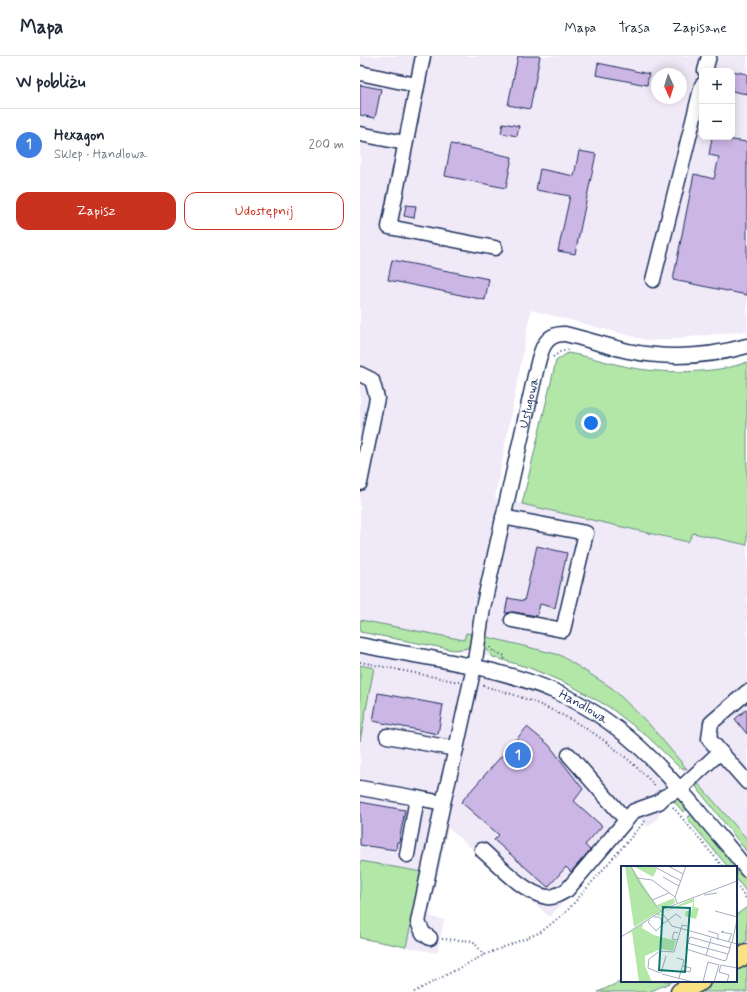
<!DOCTYPE html>
<html lang="pl">
<meta charset="utf-8">
<style>
:root{--surface:#fff;--page:#f6f6f7;--text:#1f2937;--muted:#747a83;--line:#e0e1e3;--accent:#c8321e}
body{margin:0;font-family:Mynerve,sans-serif;background:var(--page);color:var(--text)}
.controls{position:absolute;right:12px;top:12px;display:grid;overflow:hidden;border-radius:8px;box-shadow:0 2px 10px #0003}
.controls button{width:36px;height:36px;display:grid;place-items:center;padding:0;border:0;border-bottom:1px solid var(--line);background:var(--surface);color:var(--text);font:20px sans-serif}
.compass{position:absolute;left:291px;top:12px;width:36px;height:36px;border-radius:50%;background:var(--surface);box-shadow:0 2px 10px #0003;rotate:176deg}
.you{position:absolute;left:231px;top:367px;width:14px;height:14px;margin:-10px;border:3px solid #fff;border-radius:50%;background:#1a73e8;box-shadow:0 0 0 6px #1a73e833}
.badge{display:grid;place-items:center;width:26px;height:26px;border-radius:50%;background:var(--accent);color:#fff;font-size:13px;font-weight:700}
.pin{position:absolute;translate:-50% -50%;border:2px solid #fff;box-shadow:0 1px 4px #0006}
.list{margin:0;padding:0;list-style:none}
h2{display:flex;justify-content:space-between;align-items:center;height:52px;margin:0;padding:0 16px;font-size:17px}
h2 small{font-size:13px;font-weight:400;color:var(--muted)}
.list li{display:grid;grid-template-columns:26px 1fr auto;gap:12px;align-items:center;box-sizing:border-box;height:72px;padding:0 16px;border-top:1px solid var(--line)}
.list b{display:block;font-size:15px;white-space:nowrap}
.list p{margin:0;font-size:13px;white-space:nowrap;color:var(--muted)}
.list em{font-size:13px;font-style:normal;color:var(--muted)}
.actions{display:flex;gap:8px;padding:12px 16px}
.actions a{flex:1;padding:9px 0;border:1px solid var(--accent);border-radius:12px;text-align:center;font-size:14px;color:var(--accent)}
.actions .main{background:var(--accent);color:#fff}
.map{position:relative;flex:none;width:387px;height:936px;overflow:hidden}
header{display:flex;align-items:center;gap:24px;box-sizing:border-box;height:56px;padding:0 20px;background:var(--surface);border-bottom:1px solid var(--line)}
header strong{font-size:19px}
nav{display:flex;gap:22px;margin-inline-start:auto;font-size:14px}
main{display:flex}
aside{flex:1;background:var(--surface)}
.map>svg:first-child{display:block}
</style>
<header>
<strong>Mapa</strong>
<nav><a>Mapa</a><a>Trasa</a><a>Zapisane</a></nav>
</header>
<main>
<aside>
<h2>W pobliżu<small></small></h2>
<ul class="list">
<li><span class="badge" style="background:#3f7fe0">1</span><div><b>Hexagon</b><p>Sklep · Handlowa</p></div><em>200 m</em></li>
</ul>
<div class="actions"><a class="main">Zapisz</a><a>Udostępnij</a></div>
</aside>
<div class="map">
<svg width="387" height="936" viewBox="0 0 387 936">
<rect width="100%" height="100%" fill="#fff"/>
<filter id="ink" filterUnits="userSpaceOnUse"><feTurbulence type="fractalNoise" baseFrequency=".025" numOctaves="2"/><feDisplacementMap in="SourceGraphic" scale="8" xChannelSelector="R" yChannelSelector="G"/><feConvolveMatrix kernelMatrix="1 2 1 2 8 2 1 2 1" color-interpolation-filters="sRGB"/></filter>
<g filter="url(#ink)">
<path fill="#f0e9f7" fill-rule="evenodd" d="M0,0H387V275L290,285L171,254L135,442L191,453L328,485L333,477L387,489V796L371,773L319,711L288,681L249,651L210,629L162,610L132,601L0,576ZM342,15H372V81H342ZM297,18H321V42H297Z
M0,594L133,620L158,628L205,647L229,660L264,685L304,723L323,744L312,743L306,747L297,763L288,771L278,761L190,861L88,772L69,860L84,864L77,897L46,891L61,816L0,805Z"/>
<path fill="#b3e7a8" stroke="#678b83" d="M208,297C228,300 248,307 268,311C300,318 357,318 387,306V489L333,477L328,486L162,448L196,305Z
M0,564L104,584L106,577L115,579L108,592L94,594L0,576Z
M127,581L200,599L252,632L289,668L327,713L319,711L288,681L249,651L210,629L170,612L133,601L125,591Z
M0,609L14,612L0,685Z
M336,725L387,783V796L337,732Z
M312,743H319L329,752L323,756Z
M333,757L387,824V837L376,822V811H368L327,762Z
M0,805L62,816L46,891L0,882Z
M387,851V885L376,892V859Z
M387,905V936H332L352,925H376V911Z
M262,925H314L289,936H238Z"/>
<path fill="#ccb6e5" stroke="#1b2f5e" d="M158,0H180L170,53L148,49Z
M238,7L289,18L287,29L236,19Z
M372,15L387,18V38L372,35Z
M0,29L21,33L15,62L0,59Z
M143,67L159,70L157,80L141,77Z
M352,81L387,86V239L313,224L334,118L354,123L359,101L349,99Z
M91,88L152,101L146,132L85,120Z
M219,95L236,98L215,198L198,195L210,140L176,134L180,113L214,120Z
M46,149L56,150L54,162L44,160Z
M32,204L129,223L125,244L28,224Z
M177,490L207,497L195,552L180,548L177,560L154,556L145,557L148,542L164,545Z
M18,637L83,649L78,678L13,665Z
M387,653V678L375,663Z
M167,671L189,689L223,733L214,745L242,770L225,789L230,794L211,816L206,811L188,831L134,784L139,779L101,746Z
M0,746L45,754L39,786H37L36,794L0,789Z"/>
<g fill="none" stroke-linecap="round" stroke-linejoin="round">
<defs>
<g id="minor">
<path d="M63,0L29,171L135,192"/>
<path d="M345,15L349,0"/>
<path d="M0,17L56,29"/>
<path d="M0,78L45,87"/>
<path d="M293,224L342,29"/>
<path d="M0,318L12,324L17,342L0,427"/>
<path d="M143,461L226,477L203,574L152,564"/>
<path id="s1" d="M0,589C64,602 133,609 194,635C259,663 301,709 345,763C359,780 374,796 387,814"/>
<path d="M387,636L351,667L349,683L387,726"/>
<path id="s2" d="M27,680L96,693L114,611L123,552L176,315C180,298 183,277 205,278C226,283 247,290 268,295C307,303 348,301 387,290"/>
<path d="M209,699L266,764"/>
<path d="M0,732L57,742"/>
<path d="M122,794C138,808 165,838 187,841C194,842 201,837 207,834L274,755L299,746L304,741L320,733L360,696"/>
<path d="M47,799L57,742L83,747L96,693"/>
<path d="M70,882L63,877L58,866L83,747"/>
</g>
<path id="major" d="M376,904L387,898
M320,936L341,925"/>
</defs>
<use href="#minor" stroke="#1b2f5e" stroke-width="17"/>
<use href="#major" stroke="#1b2f5e" stroke-width="21"/>
<path stroke="#1b2f5e" stroke-width="2" stroke-dasharray="1 3" stroke-linecap="butt" d="M193,301L200,296L211,293
M130,591L133,595L145,600L144,605
M0,606L99,626
M123,630C190,646 250,680 296,731
M313,751L363,811
M376,828L387,844
M82,883L113,885L124,899
M54,936L124,899L181,876L207,855L286,764"/>
<use href="#minor" stroke="#fff" stroke-width="14"/>
<use href="#major" stroke="#f8e281" stroke-width="18"/>
</g>
</g>
<g text-anchor="middle" dominant-baseline="central" stroke-width="3" stroke-linejoin="round" paint-order="stroke">
<g font-size="13" fill="#1b2f5e" stroke="#fff">
<text stroke="none"><textPath href="#s2" startOffset="424">Usługowa</textPath></text>
<text stroke="none"><textPath href="#s1" startOffset="233">Handlowa</textPath></text>
</g>
</g>
<g transform="translate(261 810)">
<rect width="116" height="116" fill="#fff"/>
<path d="M4,0H10L39,45L13,61ZM12,0H30L36,3L32,11ZM53,32L54,37L40,44L36,39ZM73,32V41L78,42L75,53L64,50L65,45H71L72,36L42,46ZM38,46L45,55L41,50L34,49L22,58L21,62L33,69L55,75L52,85L40,83L24,90V100L31,116H18L11,66L6,68Z" fill="#b3e7a8"/>
<path fill="none" stroke="#a4acbf" stroke-width="1" d="M10,0L19,18L51,60L116,78M32,0L60,15M47,0L62,8M42,11L58,20M16,12L31,14L54,31M83,29L96,27M31,34L48,27M56,37L54,31L65,0M94,45L116,51M33,51H38L43,57L55,48L60,52M29,54L27,56L35,65L43,57M87,65L97,68V74M103,65L100,66L111,68L107,76M57,67L53,66L51,73L57,74M0,71L45,42L116,15M66,77L107,88M111,77L116,54M109,82L69,71L65,83L104,95L105,94L109,82L110,77M85,90L90,72M56,92L63,94L58,112M61,104L69,106L70,102L62,100M39,107L27,102L28,93L39,85L53,86L61,59L66,60M40,107L45,90M41,108L72,116M82,116L87,96L98,99L93,116M106,116L108,109L98,106L100,99L116,102"/>
<path fill="#0f766e" fill-opacity="0.15" stroke="#0f766e" stroke-width="2" d="M42,41L69,42L64,106L38,104Z"/>
<rect width="116" height="116" fill="none" stroke="#1b2f5e" stroke-width="2"/>
</g>
</svg>
<div class="controls">
<button>+</button>
<button>−</button>
</div>
<svg class="compass" viewBox="-18 -18 36 36"><path d="M0-13l5 13h-10z" fill="#e53935"/><path d="M0 13l5-13h-10z" fill="#747a83"/></svg>
<div class="you"></div>
<div class="pin badge" style="left:158px;top:699px;background:#3f7fe0">1</div>
</div>
</main>
